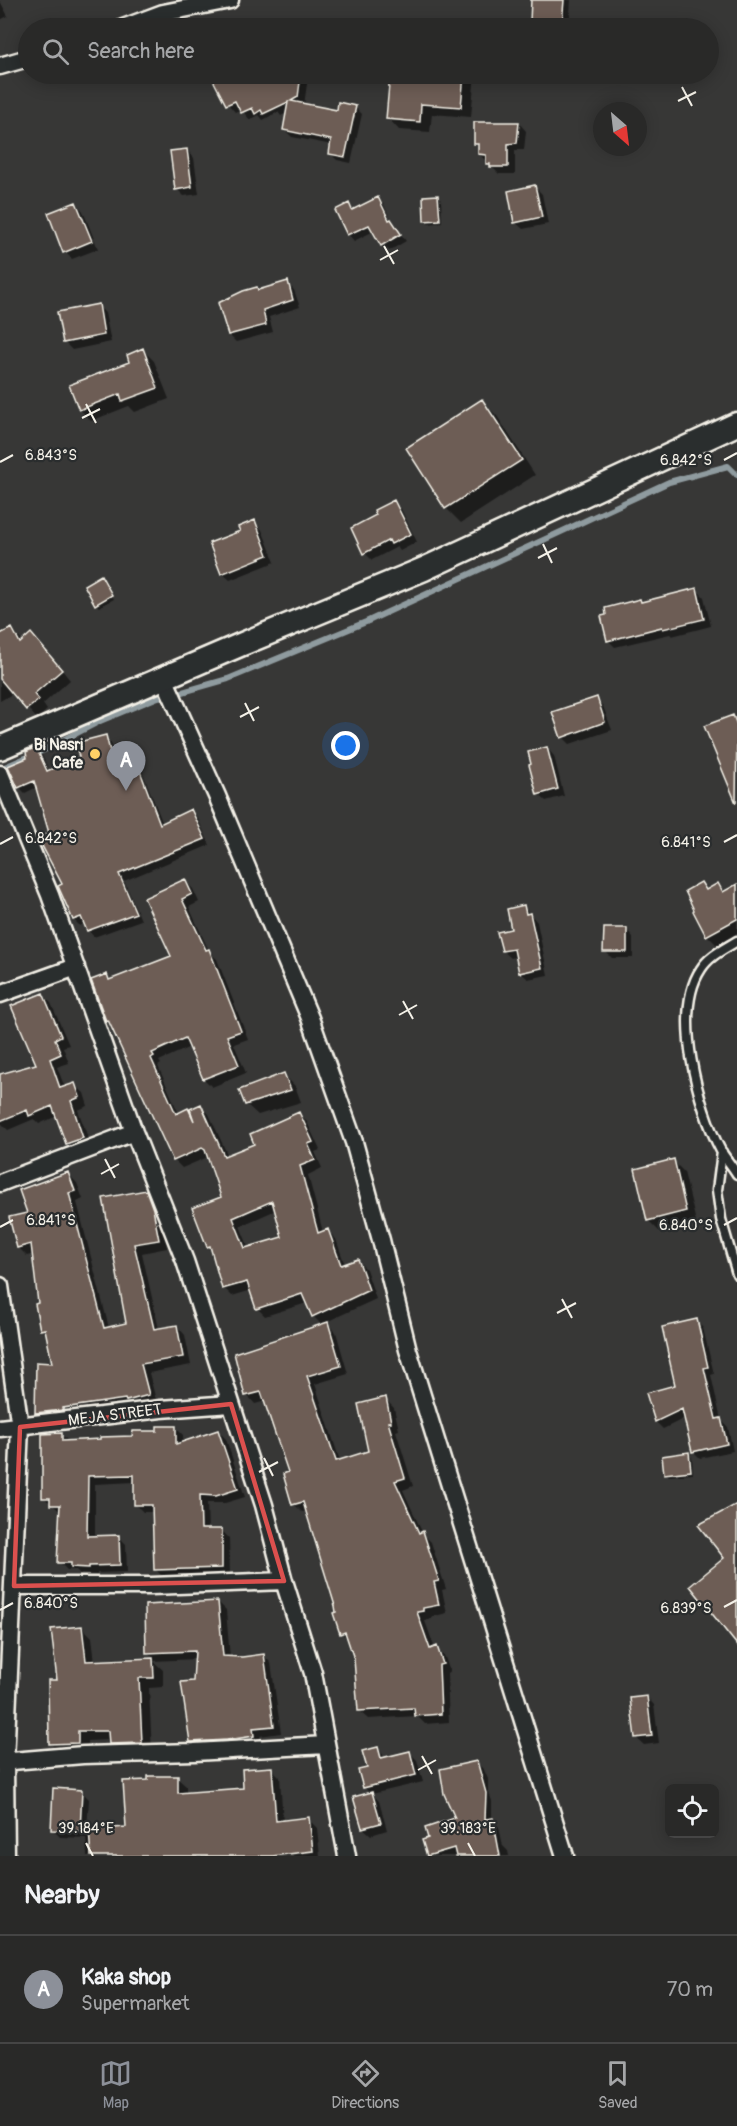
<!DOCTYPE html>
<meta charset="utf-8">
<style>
:root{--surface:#292928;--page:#313130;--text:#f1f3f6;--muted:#a5a6a8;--line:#454545;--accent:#8c9099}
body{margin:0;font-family:Pangolin,sans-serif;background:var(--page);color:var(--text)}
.controls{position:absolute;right:18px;bottom:18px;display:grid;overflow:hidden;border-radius:9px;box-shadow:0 3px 15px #0003}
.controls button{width:54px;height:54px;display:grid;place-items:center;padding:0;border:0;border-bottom:2px solid var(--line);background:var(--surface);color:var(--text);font:30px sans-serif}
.compass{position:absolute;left:593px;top:102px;width:54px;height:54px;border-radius:50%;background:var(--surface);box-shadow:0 3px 15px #0003;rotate:152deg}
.you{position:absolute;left:346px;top:746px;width:21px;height:21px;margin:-15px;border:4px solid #fff;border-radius:50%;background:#1a73e8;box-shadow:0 0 0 9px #1a73e833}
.badge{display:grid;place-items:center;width:39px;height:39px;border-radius:50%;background:var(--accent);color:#fff;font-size:20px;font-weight:700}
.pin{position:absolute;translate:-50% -50px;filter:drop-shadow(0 2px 3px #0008)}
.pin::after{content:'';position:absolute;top:32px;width:21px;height:18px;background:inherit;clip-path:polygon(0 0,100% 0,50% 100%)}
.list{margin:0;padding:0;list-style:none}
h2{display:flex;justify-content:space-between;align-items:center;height:78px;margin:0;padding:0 24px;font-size:26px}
h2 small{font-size:20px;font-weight:400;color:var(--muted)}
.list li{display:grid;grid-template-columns:39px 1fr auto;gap:18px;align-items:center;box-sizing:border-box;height:108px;padding:0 24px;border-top:2px solid var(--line)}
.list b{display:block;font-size:22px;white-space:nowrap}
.list p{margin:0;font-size:20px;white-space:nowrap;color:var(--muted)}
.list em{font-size:20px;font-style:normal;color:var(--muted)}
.icon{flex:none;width:33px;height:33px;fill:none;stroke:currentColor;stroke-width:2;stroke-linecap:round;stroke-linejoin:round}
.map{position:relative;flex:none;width:737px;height:1856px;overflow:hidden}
.search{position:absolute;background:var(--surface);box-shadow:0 3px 15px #0003;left:18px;right:18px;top:18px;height:66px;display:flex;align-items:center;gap:15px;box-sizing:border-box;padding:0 21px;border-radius:33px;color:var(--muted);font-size:22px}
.sheet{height:186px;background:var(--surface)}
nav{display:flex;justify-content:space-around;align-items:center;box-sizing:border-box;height:84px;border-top:2px solid var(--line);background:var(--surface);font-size:16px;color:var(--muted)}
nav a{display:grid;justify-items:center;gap:3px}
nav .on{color:var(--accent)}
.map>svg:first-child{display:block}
</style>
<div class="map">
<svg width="737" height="1856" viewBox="0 0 737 1856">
<rect width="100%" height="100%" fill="#373736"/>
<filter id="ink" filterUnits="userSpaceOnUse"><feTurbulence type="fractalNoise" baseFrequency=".0167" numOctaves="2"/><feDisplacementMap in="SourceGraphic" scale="12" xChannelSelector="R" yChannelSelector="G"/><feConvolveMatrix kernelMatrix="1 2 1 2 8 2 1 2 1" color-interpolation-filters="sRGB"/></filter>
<g filter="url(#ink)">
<path fill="#0007" fill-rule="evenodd" d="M533,0H571L569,28H539L531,21Z
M0,1L8,16L0,20Z
M212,74H262L275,102L279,74H304L308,77L304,105L338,112L355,107L362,114L351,163L337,160L330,153L332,145L292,137L285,130L288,112L281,116L278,112L263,120L259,115L250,120L241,109L235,112L228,104Z
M392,74H475L471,117L432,114L430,132L399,130L388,118Z
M512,74H535L531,83Z
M519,123L526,131L524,150H515V174H499L479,154V147L476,144Z
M187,150L194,158L199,194L184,196L177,189Z
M535,187L542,194L548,224L523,229L515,222Z
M438,197L441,200L442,222L429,224L426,220Z
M378,199L384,205L391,221L406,241L389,251L374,231L354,241L348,234L349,205L354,210Z
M76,203L83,211L98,249L72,259L65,252Z
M287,283L294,290L300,307L269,317L273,332L236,342L229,335L259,291Z
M98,306L105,313L111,342L72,350L64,342Z
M143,350L154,361L169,399L135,412L129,406L91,421L80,409Z
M482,401L497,416L535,475L461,523L446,508L408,449Z
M393,502L401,509L417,542L400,551L397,547L372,560L365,553L378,515Z
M255,522L262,530L275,562L230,580L222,573L242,532Z
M101,577L114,599L99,607L96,604Z
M696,589L704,597L711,626L672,636L670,634L615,647L608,640L642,603Z
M12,630L23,642L41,644L70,680L43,704L47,710L37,719L14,693L0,701V636Z
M596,699L603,706L612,730L570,744L563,737Z
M732,716L737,721V794L732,789Z
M105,737L111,743L119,772L136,765L142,771L163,824L191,811L197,817L210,845L124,881L141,920L94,937L88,930L85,923L80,926L74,920L60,887L64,885L37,787L25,793L19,787L29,759L36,749L42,755L49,771L81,758Z
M547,748L554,756L564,796L546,801L538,794Z
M185,881L193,889L199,902L189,907L210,953L217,959L248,1039L234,1044L246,1073L212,1087L204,1079L190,1047L159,1061L161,1064L158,1066L179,1114L188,1110L194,1116L201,1106L209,1114L228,1156L256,1145L299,1114L307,1122L320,1150L315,1152L322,1168L308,1175L323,1232L327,1230L336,1239L345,1265L357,1260L366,1269L376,1299L326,1322L336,1332L348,1374L315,1384L340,1461L370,1452L385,1399L394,1408L399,1430L396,1431L413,1486L403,1490L423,1534L431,1542L446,1589L442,1590L447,1613L431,1617V1619L425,1621L435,1649L445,1657L450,1672L447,1674L449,1722L425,1724L417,1716L368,1719L359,1711L356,1658L350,1642L342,1633L338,1613L307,1511L302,1512L294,1504L290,1473L266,1401L255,1404L247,1395L322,1325L313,1316L307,1303L265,1316L257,1308L252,1290L232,1296L224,1288L213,1250L209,1246L223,1198L208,1157L182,1168L174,1160L112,1025L107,1020L106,976L111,980L173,957ZM276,1210L283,1238L249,1248L240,1226Z
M701,884L708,891L718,885L725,892L737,886V933L717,945L707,935Z
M524,907L537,922L548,975L528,979L520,972L517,956L511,958L503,951Z
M626,929L633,937V958H612L605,951Z
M42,994L51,1003L69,1045L63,1047L69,1063L57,1067L65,1088L75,1085L84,1093L88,1106L78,1110L91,1146L76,1152L67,1143L57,1116L39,1124L34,1119L8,1130L0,1122V1075L38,1065Z
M283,1074L295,1086L301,1102L258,1115L246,1104Z
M673,1161L684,1172L696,1222L659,1231L648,1220Z
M68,1174L77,1183L83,1199L77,1202L109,1328L128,1324L105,1199L145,1192L154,1201L162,1220L167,1248L142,1253L159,1329L177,1326L185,1335L191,1365L149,1373L157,1404L46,1421L37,1413L54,1364L48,1335L42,1329L34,1254L27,1256L18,1247L29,1214Z
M696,1321L703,1328L714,1374L711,1375L721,1420L728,1427L733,1451L700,1458L693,1451L685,1418L663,1429L656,1422L647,1394L677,1386Z
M175,1427L183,1435V1443L218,1431L226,1439L245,1497L225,1503H207L208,1531L221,1530L229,1538L230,1575L163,1577L155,1569L154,1512H143L135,1504V1482L95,1484V1537L118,1536L126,1544L127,1572L97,1573V1575L80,1574L76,1570H67L59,1562L61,1512L43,1497L62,1435L69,1442L134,1438Z
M688,1454L692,1457L693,1474L669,1476L665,1473Z
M218,1602L226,1610L230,1658L263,1655L271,1663L281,1733L260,1736L261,1743L199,1749L191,1741L196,1659L153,1661L163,1670V1687L149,1688L152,1753H121L110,1743V1740L87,1741L88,1753H60L50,1743L59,1682L82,1627L92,1637L95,1663L155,1660L148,1652Z
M0,1616L4,1620L1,1684L0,1683Z
M647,1697L654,1705L659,1743L644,1745L636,1738Z
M378,1748L386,1759L410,1753L417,1760L423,1782L372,1794L379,1801L387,1830L371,1835L363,1828L355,1798L370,1793L364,1787L369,1769Z
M477,1763L484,1770L488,1779V1790L492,1801V1819L499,1827L503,1846L508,1851L509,1856H428L424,1841L457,1818Z
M271,1768L280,1777L283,1822L308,1819L317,1828L320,1856H87L86,1838L60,1837L52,1829L82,1792L89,1799L87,1831L128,1829L177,1778L186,1786V1794L245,1789Z"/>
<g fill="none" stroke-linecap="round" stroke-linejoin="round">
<path stroke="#8f9b9f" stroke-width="6" d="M0,769L44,750L100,721L158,697L179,693L228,679L366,622L669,482L728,466L737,475"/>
</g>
<path fill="#6d5d54" stroke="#f4f1e8" stroke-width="1.5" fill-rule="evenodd" d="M531,0H564L562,25L530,22Z
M210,74H301L298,97L291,101L337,110L338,102L356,106L345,157L329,154L331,140L283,130L288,102L263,114L261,110L255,114L252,108L241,113L235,101L226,105Z
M390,74H464L461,107L421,104L420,122L386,119Z
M474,122H519L517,143L508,144V167H490V164H486V155L478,154V144H474Z
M187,149L192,187L175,190L170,151Z
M535,185L542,217L514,223L508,191Z
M438,195L440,220L424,221L423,196Z
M378,197L389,220L391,219L401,234L381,246L369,225L347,235L335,210L349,203L352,210Z
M76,202L92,241L63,253L48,213Z
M288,281L293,300L263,310L266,325L228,335L218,303L243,291L257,287L258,290Z
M99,304L104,335L63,343L57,312Z
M143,348L158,388L122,401L120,394L79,410L69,385L129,362L127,355Z
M482,399L522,460L445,509L406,448Z
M394,500L411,534L391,544L389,540L363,554L351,528L376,515L374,510Z
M255,520L268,555L221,574L209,543L240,531L238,527Z
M101,575L112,595L95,605L84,585Z
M697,588L704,619L663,629L662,627L607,641L601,616L606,615L605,608L640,599L641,602Z
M12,628L20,643L31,633L62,670L34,694L39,700L26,710L0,679V634Z
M597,697L605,722L561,738L552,712Z
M733,715L737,725L736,803L704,726Z
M106,735L115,772L137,763L160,824L191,809L205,839L119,874L136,913L87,931L81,917L73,920L58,886L62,884L38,838L49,833L34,781L18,788L8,766L27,758L26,752L36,747L47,771L79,757L75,743Z
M547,747L558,789L537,795L529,765L531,764L528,752Z
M185,879L192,894L182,899L206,950L209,949L241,1031L227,1036L239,1065L203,1079L185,1038L152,1053L154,1056L151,1058L176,1114L188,1108L194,1121L190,1109L201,1104L224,1156L254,1144L250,1134L299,1112L313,1142L308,1144L315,1160L300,1166L318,1233L328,1229L341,1265L358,1259L369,1290L312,1317L302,1294L256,1309L247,1282L222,1289L210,1246L207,1247L192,1208L221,1197L205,1150L202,1148L173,1161L108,1020L106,1021L91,980L107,974L109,980L171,956L144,898ZM272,1201L282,1237L245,1248L233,1218Z
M701,882L706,890L718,883L723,892L737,884V919L706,936L693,911L694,910L685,891Z
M524,905L526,914L530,913L542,968L519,973L514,949L502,951L497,932L511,929L507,909Z
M604,928H627V952H603Z
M43,993L61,1036L55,1039L61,1054L50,1059L60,1088L75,1083L80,1097L71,1101L83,1138L66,1144L52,1106L29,1116L27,1110L0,1121V1074L36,1064L11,1006Z
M284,1073L291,1090L245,1105L239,1090Z
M674,1159L686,1211L647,1221L635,1169Z
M68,1172L75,1191L69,1193L104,1328L126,1323L103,1198L146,1190L153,1209L159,1240L134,1244L154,1329L177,1325L183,1357L141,1364L149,1395L126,1401L125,1399L63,1408V1410L35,1413L36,1362L52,1363L45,1329L40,1330L35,1304L38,1303L31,1244L17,1248L9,1217L27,1213L19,1190Z
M697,1319L708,1367L704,1368L716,1419L721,1418L727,1444L692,1452L682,1409L655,1422L646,1393L675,1385L662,1327Z
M328,1322L341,1366L307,1376L336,1461L368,1451L358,1404L386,1397L391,1422H388L405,1478L395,1481L419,1533L423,1531L439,1581L434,1582L439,1605L423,1608V1611L417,1612L430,1649L437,1646L443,1664L439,1665L441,1714L415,1716L414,1708L358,1711L354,1659L345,1632L340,1634L333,1613L336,1612L335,1606L303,1502L292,1505L283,1474L288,1472L261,1392L245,1396L234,1353Z
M157,1426H176V1444L218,1430L238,1489L216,1496L200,1495L201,1529H222V1568L154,1570L152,1505H134V1475L88,1476L87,1536L119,1535L120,1565L89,1566V1568L71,1567V1563H57L60,1505H50V1498H42V1434L62,1433V1441L100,1439V1437L132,1436L133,1431H157Z
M689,1452L691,1471L664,1474L662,1456Z
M737,1504V1645L690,1586L724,1558L698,1525Z
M218,1601L223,1656L242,1657L264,1654L274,1726L253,1728L254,1736L227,1740L190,1742L181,1682L193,1681L195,1651L146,1653L145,1605Z
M82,1626L86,1661L153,1658L154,1678H139L142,1743L109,1744L108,1731H78V1743L49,1744L48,1680H57L51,1629Z
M647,1696L652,1736L635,1738L630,1698Z
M378,1747L381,1758L410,1751L416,1775L363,1788L358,1770L367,1768L362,1751Z
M477,1761L486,1793L485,1819L493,1818L500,1856H456L454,1848L427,1856L422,1840L428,1838L425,1828L455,1818L444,1794L440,1769Z
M272,1767L276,1821L309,1817L313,1851L272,1856H91L89,1830L126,1827L123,1781L148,1780V1776H178V1793L243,1788L242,1769Z
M53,1788L82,1790L80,1831L51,1830Z
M372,1792L381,1823L362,1828L353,1797Z"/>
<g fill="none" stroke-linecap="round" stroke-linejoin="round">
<defs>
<path id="lane" d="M737,941C724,949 709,956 701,969C672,1012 698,1108 721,1151C726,1159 732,1166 737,1174
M722,1152L717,1190L721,1219L737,1274"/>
<path id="street" d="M123,28L163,13L230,0
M0,66L28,58
M164,678L217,796L310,1018L354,1142L381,1240L408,1350L565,1856
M0,774L50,895L134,1132L185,1261L264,1505L284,1581L313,1673L347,1856
M0,994L76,967
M0,1183L134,1132
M0,1286L20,1427L5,1762L6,1856
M0,1428L161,1409L231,1404
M14,1586H151L284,1581
M0,1762L83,1755L194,1752L326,1745"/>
<path id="secondary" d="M0,748L240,645L424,569L737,424"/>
</defs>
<use href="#lane" stroke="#f4f1e8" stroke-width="13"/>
<use href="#street" stroke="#f4f1e8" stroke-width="21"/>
<use href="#secondary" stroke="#f4f1e8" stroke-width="27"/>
<use href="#lane" stroke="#2a2d2e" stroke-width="8"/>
<use href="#street" stroke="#2a2d2e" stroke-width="16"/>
<use href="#secondary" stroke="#2a2d2e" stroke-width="22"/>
</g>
</g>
<path fill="none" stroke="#dc504e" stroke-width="4.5" stroke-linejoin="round" d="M231,1404L284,1581L14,1586L20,1427Z"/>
<path fill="none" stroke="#f4f1e8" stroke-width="2" d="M682,87L692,106M678,101L696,92M384,246L394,264M380,260L398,250M86,404L96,423M82,418L100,409M724,460L737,453M0,462L13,455M543,544L552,563M538,558L557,548M245,703L254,721M240,717L259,707M724,842L737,835M0,844L13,837M403,1001L413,1019M399,1015L417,1005M105,1159L115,1178M101,1174L119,1164M724,1225L737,1218M0,1227L13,1220M562,1299L572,1318M557,1313L576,1303M264,1458L273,1476M259,1472L278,1462M724,1607L737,1600M0,1610L13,1603M422,1756L432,1774M418,1770L436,1760M86,1843L93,1856M468,1843L475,1856"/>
<circle fill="#ffd166" stroke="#2a2d2e" stroke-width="2" cx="95" cy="754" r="6"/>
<g text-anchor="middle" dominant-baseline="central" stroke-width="4.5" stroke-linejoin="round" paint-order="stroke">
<g font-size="16" font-weight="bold" fill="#f4f1e8" stroke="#2a2d2e" text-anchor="end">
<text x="83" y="745">Bi Nasri<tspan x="83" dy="18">Cafe</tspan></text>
</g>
<g font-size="16" fill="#f4f1e8" stroke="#2a2d2e">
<text transform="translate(115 1415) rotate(-7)">MEJA STREET</text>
</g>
</g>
<g font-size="15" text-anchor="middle" fill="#f4f1e8" stroke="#2a2d2e" stroke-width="4.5" stroke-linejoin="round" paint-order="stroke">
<text x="51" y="460">6.843°S</text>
<text x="686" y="465">6.842°S</text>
<text x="51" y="843">6.842°S</text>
<text x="686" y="847">6.841°S</text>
<text x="51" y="1225">6.841°S</text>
<text x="686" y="1230">6.840°S</text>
<text x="51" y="1608">6.840°S</text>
<text x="686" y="1613">6.839°S</text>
<text x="86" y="1833">39.184°E</text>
<text x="468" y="1833">39.183°E</text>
</g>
</svg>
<div class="controls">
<button><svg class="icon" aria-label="locate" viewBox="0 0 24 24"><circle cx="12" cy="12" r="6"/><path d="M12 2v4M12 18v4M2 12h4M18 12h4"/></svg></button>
</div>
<svg class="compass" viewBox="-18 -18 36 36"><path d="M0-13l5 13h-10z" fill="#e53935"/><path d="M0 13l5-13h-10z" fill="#a5a6a8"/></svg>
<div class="you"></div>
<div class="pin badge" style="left:126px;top:791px">A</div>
<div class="search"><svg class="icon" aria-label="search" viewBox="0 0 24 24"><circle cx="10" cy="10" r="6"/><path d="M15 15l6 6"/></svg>Search here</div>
</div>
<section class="sheet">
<h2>Nearby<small></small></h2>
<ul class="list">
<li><span class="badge">A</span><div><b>Kaka shop</b><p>Supermarket</p></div><em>70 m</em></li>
</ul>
</section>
<nav>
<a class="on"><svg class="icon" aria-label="map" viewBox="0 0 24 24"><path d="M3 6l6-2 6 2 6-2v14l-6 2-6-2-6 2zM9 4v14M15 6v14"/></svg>Map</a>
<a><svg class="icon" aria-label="directions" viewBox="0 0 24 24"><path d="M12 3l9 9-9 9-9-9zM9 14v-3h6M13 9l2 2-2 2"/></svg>Directions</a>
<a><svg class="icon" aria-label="saved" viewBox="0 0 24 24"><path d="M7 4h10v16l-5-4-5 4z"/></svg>Saved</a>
</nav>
